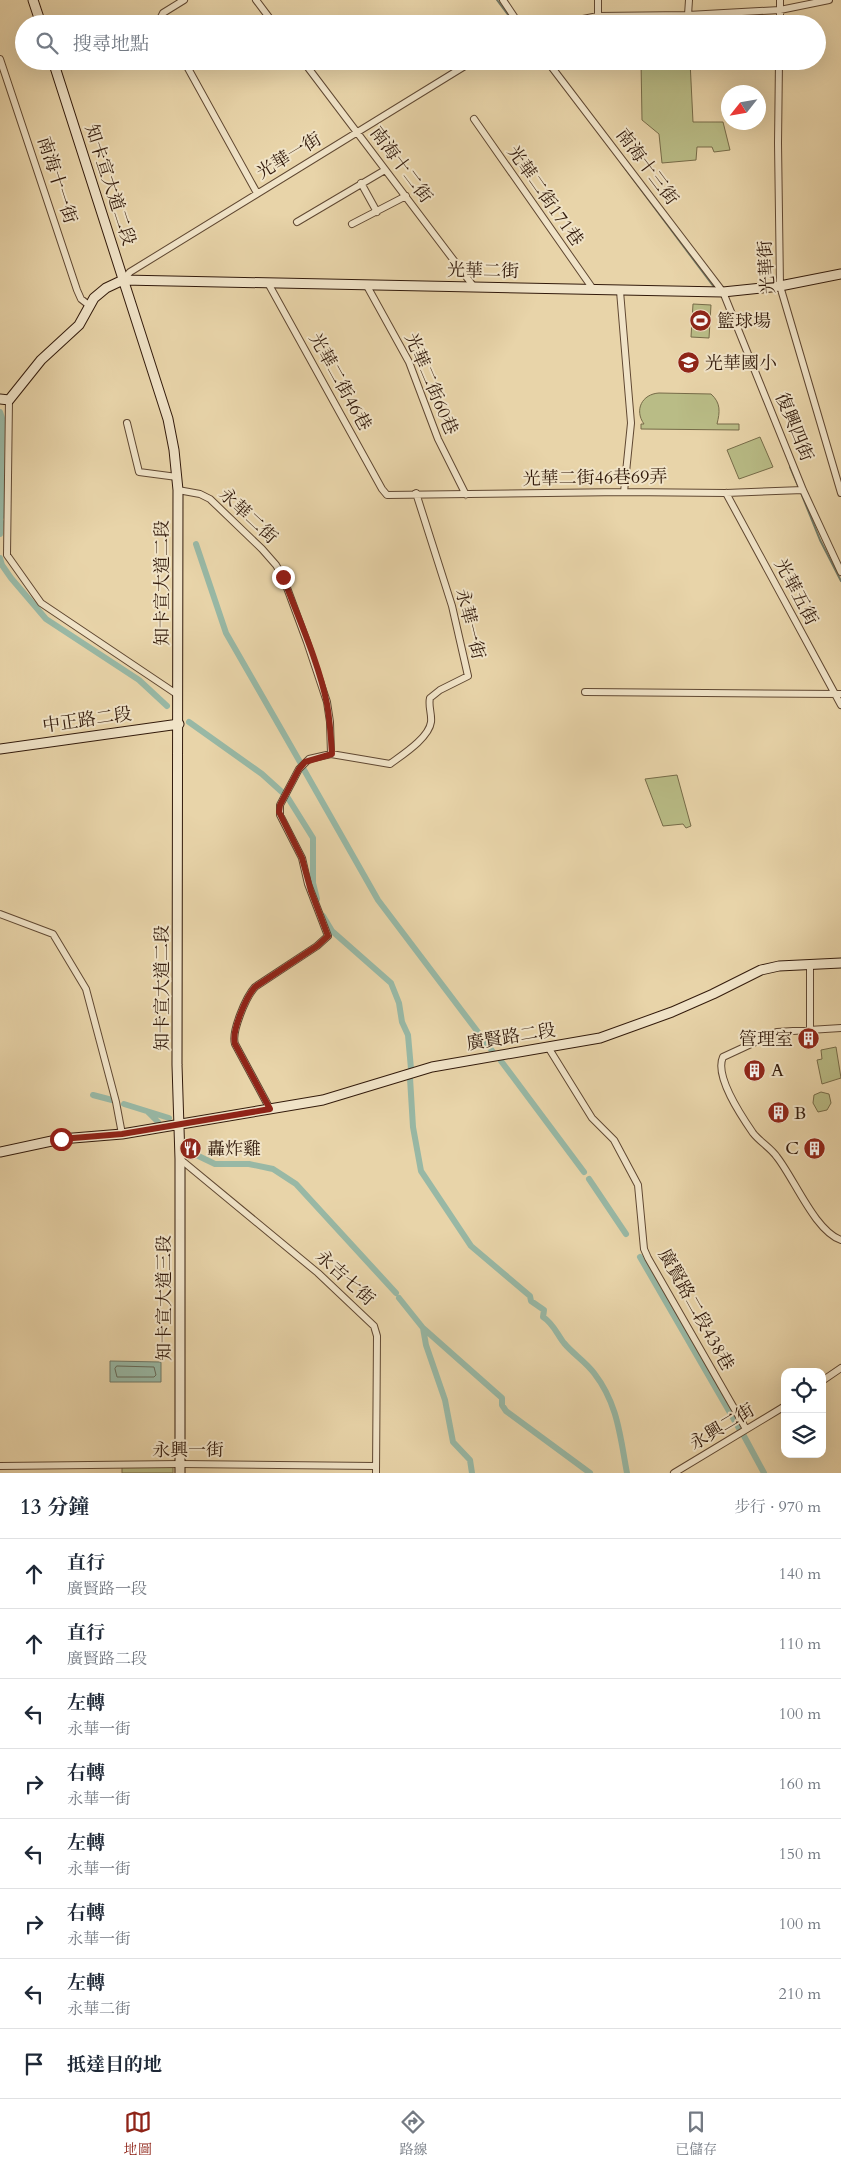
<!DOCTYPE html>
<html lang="zh-TW">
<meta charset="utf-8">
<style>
:root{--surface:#fff;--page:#f6f6f7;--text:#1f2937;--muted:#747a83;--line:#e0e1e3;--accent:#8f2418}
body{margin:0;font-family:Cardo,"Noto Serif TC",serif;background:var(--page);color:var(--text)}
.controls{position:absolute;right:15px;bottom:15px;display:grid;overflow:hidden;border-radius:10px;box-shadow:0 5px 20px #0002}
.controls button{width:45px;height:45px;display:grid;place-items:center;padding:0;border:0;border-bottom:1px solid var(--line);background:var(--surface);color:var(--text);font:25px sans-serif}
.compass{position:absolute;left:721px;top:85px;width:45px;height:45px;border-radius:50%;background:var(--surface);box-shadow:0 5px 20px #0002;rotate:239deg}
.stop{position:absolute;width:15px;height:15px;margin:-11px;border:4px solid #8f2418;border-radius:50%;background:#fff}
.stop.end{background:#8f2418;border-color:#fff;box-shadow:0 1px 5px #0008}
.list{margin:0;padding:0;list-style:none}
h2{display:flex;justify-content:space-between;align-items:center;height:65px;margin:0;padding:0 20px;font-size:21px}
h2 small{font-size:16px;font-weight:400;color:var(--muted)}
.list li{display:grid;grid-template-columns:32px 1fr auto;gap:15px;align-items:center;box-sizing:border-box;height:70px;padding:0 20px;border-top:1px solid var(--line)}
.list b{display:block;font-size:19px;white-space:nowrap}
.list p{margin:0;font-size:16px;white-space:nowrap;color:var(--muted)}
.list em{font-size:16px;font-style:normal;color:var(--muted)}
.icon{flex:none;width:28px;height:28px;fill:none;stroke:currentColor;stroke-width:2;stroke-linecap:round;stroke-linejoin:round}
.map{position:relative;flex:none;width:841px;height:1473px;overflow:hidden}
.search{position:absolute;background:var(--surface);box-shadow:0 5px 20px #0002;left:15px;right:15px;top:15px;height:55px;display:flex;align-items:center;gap:12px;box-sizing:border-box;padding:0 18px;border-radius:28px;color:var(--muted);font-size:19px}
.sheet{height:625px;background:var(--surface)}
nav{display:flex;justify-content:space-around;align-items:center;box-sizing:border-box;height:70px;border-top:1px solid var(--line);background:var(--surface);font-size:14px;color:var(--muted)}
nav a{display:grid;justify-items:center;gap:2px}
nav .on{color:var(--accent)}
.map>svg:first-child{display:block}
</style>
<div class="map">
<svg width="841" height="1473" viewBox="0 0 841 1473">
<rect width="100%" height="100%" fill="#e8d4a9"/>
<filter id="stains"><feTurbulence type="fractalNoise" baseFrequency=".004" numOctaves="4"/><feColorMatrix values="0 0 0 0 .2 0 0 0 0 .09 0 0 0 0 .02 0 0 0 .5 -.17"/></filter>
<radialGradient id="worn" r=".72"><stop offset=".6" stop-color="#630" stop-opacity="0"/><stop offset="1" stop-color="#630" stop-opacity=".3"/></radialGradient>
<path fill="#b9bc86" stroke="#766b48" d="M641,61H690L693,122H723L730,150L714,152L712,147H697L696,160L662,163L659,134L642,120Z
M693,304L711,305L709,338L691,337Z
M659,393L711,394C721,403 720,412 717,424H739V430L641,429V424H644C634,410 642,394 659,393Z
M760,437L773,467L739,479L727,450Z
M677,775L691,826L686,828L683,824L663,826L645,779Z
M836,1047L841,1078L822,1084L817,1060L822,1059L821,1050Z
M821,1092L829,1094L831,1103L827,1110L818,1112L813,1103L814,1095Z
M122,1466L173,1467V1473H122Z"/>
<path fill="#98b8a5" stroke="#6f7967" d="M110,1361L161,1362V1382H110Z"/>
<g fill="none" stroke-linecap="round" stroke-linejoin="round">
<path stroke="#656958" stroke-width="1" d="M117,1366L154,1367L156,1375L154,1377H117L115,1369Z"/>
<path stroke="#6f7967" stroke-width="2" d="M497,0L515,24
M621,163L714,287
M790,467L799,488
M801,493L820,540L841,581"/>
<path stroke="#98b8a5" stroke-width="6" d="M0,412L2,418L1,517
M0,534L1,522
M196,544L226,633L300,762
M0,558L2,565L11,578L46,619L139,680L167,706
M189,722L262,774L283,793
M303,768L378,900L493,1052
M288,798L313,838V883L317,899
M323,916L332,931L391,983L399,1003L402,1022L408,1035L411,1069
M501,1061L584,1172
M410,1078L413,1127L421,1171L471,1246L530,1296L531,1301L544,1310L543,1317C553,1323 557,1334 564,1343C573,1354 585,1361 594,1373C618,1404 620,1436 627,1473
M93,1095L112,1100
M124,1104L169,1118
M148,1112L158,1122
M188,1151L215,1164H249L273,1169L296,1184L396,1293
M589,1179L626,1234
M640,1257L740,1430
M399,1298L423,1328L502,1398V1405L506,1411L590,1473
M423,1328L426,1345L445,1400L453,1442L470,1460L472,1473
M744,1436L764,1473"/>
<defs>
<path id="street" d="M256,0L274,24
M503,0L519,24
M688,15L689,0
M598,16V0
M164,24L161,17L163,13L184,0
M558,24L598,16L688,15L780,10L829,0
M780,24V0
M0,59L77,290L81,299L90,306
M184,61L257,193
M303,61L474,287
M547,61L723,292L803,490L841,572
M779,61L778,143L780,286L841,493
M474,119L593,289
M361,183L377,212
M297,222L385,170
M352,224L406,196
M123,280L130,272L473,61
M268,283L382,489L387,495L624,492L726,493L803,490
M367,286L409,362L438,439L466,495
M620,291L631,423L624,492
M9,400L7,555L41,603L178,695
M127,423L139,472L177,477
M178,490L200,494L210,499L262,549L276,565L283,577L307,642L327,702L330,722L331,754
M726,493L841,705
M585,692L841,694
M0,914L53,934L86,989L116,1102L122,1134
M810,965V1029
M841,1028L777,1032L723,1057C714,1076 742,1117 753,1133C760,1142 771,1148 777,1157C795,1180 815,1231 841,1240
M548,1047L592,1118L614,1140L638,1185L644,1249L648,1258L746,1429
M270,1109L235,1044C231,1032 246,997 255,987L317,946L328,936L308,884L302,858L280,815V805L299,769L309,759L331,754L390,764C402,755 429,738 431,722C432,714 428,706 430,698L440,690L468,676L452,606L416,493
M180,1159L318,1273L374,1326L377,1336L376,1473
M822,1381L841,1368
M0,1466L180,1464L375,1466
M674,1473L785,1406"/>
<path id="secondary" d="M33,0L41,24
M53,61L168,419L174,450L178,490L177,1065L180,1159V1473
M0,399L9,400L41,360L79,325L94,298L106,288L123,280L723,292L780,286L841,274
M0,749L179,724
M0,1152L61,1139L122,1134L323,1100L432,1067L600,1038L672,1012L713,994L761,970L779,966L841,963"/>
</defs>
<use href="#street" stroke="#604832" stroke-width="8"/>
<use href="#secondary" stroke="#321a0b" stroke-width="11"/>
<use href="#street" stroke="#f0e3c7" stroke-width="6"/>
<use href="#secondary" stroke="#f0e3c7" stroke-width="9"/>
</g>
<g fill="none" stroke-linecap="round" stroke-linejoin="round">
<path stroke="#8f2418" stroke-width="6" d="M61,1139L122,1134L270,1109L235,1044C231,1032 246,997 255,987L317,946L328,936L311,891L302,858L279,812L280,805L299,769L305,762L332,754C331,737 330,721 327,704C319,663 298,617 283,577"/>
</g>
<defs>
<symbol id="stadium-disc" viewBox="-11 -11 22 22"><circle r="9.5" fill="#8f2418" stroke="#f0e3c7"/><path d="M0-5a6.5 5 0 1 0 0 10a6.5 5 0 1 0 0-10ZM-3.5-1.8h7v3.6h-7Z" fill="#fff"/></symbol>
<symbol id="school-disc" viewBox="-11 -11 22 22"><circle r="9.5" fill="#8f2418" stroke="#f0e3c7"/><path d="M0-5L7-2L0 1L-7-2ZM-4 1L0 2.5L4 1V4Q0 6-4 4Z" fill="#fff"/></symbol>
<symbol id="building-disc" viewBox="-11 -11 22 22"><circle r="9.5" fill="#8f2418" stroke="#f0e3c7"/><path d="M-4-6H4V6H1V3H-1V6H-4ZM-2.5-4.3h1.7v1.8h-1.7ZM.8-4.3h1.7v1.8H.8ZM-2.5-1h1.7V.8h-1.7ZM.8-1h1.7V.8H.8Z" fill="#fff"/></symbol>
<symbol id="restaurant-disc" viewBox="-11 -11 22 22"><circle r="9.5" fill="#8f2418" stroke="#f0e3c7"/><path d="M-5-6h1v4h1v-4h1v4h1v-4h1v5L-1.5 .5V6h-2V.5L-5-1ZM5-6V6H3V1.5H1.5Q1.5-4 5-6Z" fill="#fff"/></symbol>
</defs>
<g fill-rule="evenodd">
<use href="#stadium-disc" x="688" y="308" width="25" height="25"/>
<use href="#school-disc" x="676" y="350" width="25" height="25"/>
<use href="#building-disc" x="796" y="1026" width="25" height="25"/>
<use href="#building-disc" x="742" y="1058" width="25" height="25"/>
<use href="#building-disc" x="766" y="1100" width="25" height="25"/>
<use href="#building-disc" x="802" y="1136" width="25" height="25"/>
<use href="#restaurant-disc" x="178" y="1136" width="25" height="25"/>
</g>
<g text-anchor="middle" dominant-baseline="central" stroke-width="4" stroke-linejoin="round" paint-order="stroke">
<g font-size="18" fill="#321a0b" stroke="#f0e3c7">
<text transform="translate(289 156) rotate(-31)">光華一街</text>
<text transform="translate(401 165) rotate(53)">南海十二街</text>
<text transform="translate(647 167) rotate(53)">南海十三街</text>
<text transform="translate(57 180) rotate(72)">南海十一街</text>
<text transform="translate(110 185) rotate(72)">知卡宣大道二段</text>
<text transform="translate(545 196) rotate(55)">光華二街171巷</text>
<text transform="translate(767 267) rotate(-94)">光華街</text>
<text transform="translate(483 271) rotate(1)">光華二街</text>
<text transform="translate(340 382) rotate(61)">光華二街46巷</text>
<text transform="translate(431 384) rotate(67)">光華二街60巷</text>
<text transform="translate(794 427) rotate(68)">復興四街</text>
<text transform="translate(595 478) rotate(-1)">光華二街46巷69弄</text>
<text transform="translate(248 516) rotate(43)">永華二街</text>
<text transform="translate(162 583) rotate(-90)">知卡宣大道二段</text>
<text transform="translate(796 592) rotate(62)">光華五街</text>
<text transform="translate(470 624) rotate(76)">永華一街</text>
<text transform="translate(87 720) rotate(-8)">中正路二段</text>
<text transform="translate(162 988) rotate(-90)">知卡宣大道二段</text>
<text transform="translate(511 1037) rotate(-9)">廣賢路二段</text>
<text transform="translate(345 1278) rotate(42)">永吉七街</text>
<text transform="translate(164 1298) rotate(-90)">知卡宣大道三段</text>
<text transform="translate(696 1310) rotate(61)">廣賢路二段438巷</text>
<text transform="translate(722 1427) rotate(-31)">永興二街</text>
<text x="188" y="1450">永興一街</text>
</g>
<g font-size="18" fill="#321a0b" stroke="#f0e3c7" text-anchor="start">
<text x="717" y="321">籃球場</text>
<text x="705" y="363">光華國小</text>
<text x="793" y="1039" text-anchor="end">管理室</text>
<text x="771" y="1070">A</text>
<text x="794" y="1113">B</text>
<text x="799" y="1148" text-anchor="end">C</text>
<text x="207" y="1149">轟炸雞</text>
</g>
</g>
<rect width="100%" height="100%" filter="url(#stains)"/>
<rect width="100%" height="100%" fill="url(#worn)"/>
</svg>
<div class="controls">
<button><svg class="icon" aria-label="locate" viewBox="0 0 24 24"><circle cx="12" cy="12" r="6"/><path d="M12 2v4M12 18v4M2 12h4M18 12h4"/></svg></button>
<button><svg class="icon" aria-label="layers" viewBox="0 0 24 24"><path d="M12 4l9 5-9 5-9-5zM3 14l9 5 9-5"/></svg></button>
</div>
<svg class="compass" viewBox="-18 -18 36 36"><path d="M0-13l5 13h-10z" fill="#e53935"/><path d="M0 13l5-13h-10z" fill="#747a83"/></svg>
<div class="stop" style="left:61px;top:1139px"></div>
<div class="stop end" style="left:283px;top:577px"></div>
<div class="search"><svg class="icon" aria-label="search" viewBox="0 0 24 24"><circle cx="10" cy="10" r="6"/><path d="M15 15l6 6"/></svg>搜尋地點</div>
</div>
<section class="sheet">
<h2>13 分鐘<small>步行 · 970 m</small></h2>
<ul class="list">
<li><svg class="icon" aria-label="ahead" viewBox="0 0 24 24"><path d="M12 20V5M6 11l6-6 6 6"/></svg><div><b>直行</b><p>廣賢路一段</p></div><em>140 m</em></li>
<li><svg class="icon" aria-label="ahead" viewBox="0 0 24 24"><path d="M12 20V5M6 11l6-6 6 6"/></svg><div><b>直行</b><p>廣賢路二段</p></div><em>110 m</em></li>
<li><svg class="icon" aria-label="left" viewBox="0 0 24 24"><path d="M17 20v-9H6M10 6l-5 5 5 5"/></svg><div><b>左轉</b><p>永華一街</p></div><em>100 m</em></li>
<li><svg class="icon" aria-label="right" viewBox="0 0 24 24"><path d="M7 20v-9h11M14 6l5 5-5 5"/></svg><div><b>右轉</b><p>永華一街</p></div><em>160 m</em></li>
<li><svg class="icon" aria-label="left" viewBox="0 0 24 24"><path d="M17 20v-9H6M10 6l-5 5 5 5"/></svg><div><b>左轉</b><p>永華一街</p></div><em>150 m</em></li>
<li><svg class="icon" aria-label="right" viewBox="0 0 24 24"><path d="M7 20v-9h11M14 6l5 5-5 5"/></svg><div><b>右轉</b><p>永華一街</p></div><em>100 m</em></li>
<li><svg class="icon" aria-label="left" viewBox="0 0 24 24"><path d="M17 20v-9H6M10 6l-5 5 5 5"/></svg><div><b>左轉</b><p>永華二街</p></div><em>210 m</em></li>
<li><svg class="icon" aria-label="arrive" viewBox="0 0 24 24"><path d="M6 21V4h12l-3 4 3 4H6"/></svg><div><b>抵達目的地</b></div></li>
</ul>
</section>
<nav>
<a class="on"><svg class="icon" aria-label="map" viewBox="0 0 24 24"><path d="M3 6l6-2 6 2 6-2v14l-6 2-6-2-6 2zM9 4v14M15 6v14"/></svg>地圖</a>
<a><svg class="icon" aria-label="directions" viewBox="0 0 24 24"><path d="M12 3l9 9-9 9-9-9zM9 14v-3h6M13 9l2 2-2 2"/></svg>路線</a>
<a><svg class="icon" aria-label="saved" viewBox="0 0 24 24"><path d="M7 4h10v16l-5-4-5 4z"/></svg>已儲存</a>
</nav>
